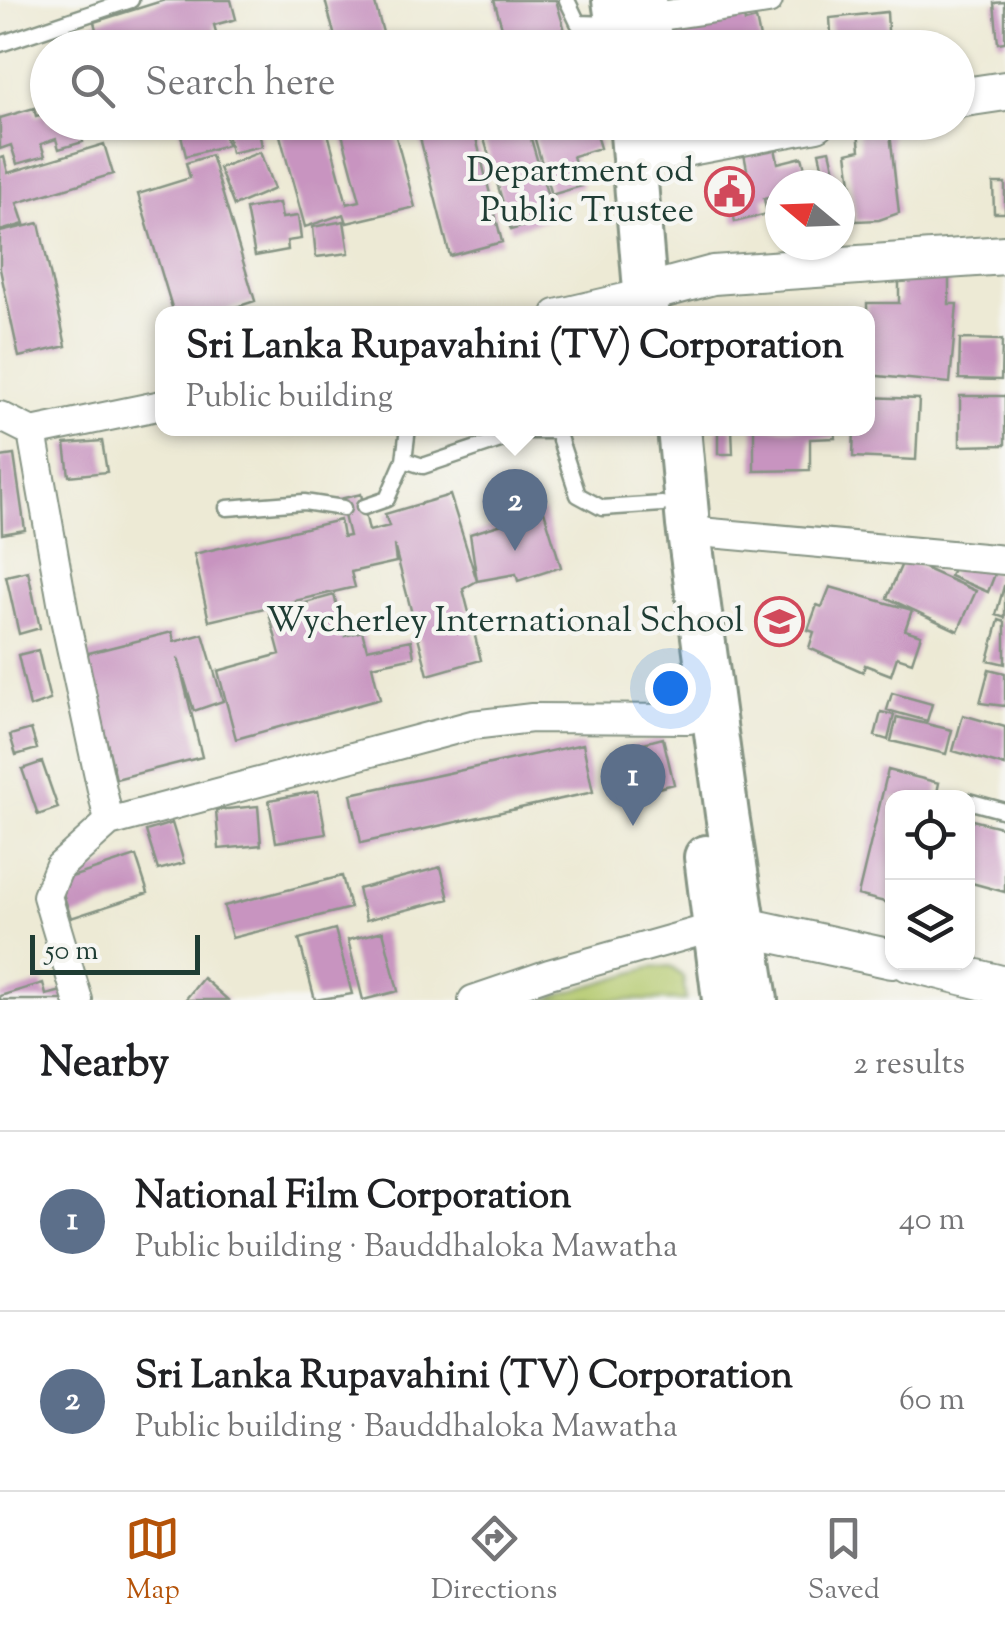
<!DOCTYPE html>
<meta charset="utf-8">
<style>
:root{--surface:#fff;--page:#f2f2f2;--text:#202124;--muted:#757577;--line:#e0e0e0;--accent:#b45309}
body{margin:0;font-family:"Sorts Mill Goudy",serif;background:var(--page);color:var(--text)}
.controls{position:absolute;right:30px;bottom:30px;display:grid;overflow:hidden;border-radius:20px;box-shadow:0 2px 8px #0004}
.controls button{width:90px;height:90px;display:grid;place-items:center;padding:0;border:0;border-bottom:2px solid var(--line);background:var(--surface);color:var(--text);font:50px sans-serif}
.compass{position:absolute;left:765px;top:170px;width:90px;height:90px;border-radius:50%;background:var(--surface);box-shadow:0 2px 8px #0004;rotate:289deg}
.scale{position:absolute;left:30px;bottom:25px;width:170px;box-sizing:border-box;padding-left:10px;border:5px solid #1f3d34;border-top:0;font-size:28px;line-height:35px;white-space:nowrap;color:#1f3d34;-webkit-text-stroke:8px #f6f6f2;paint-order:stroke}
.you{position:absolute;left:670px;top:688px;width:35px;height:35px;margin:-25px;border:8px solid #fff;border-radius:50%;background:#1a73e8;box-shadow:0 0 0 15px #1a73e833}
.badge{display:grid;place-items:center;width:65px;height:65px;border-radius:50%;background:var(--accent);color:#fff;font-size:32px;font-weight:700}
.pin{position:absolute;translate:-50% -82px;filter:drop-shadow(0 2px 5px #0008)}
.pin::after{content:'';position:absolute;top:52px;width:35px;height:30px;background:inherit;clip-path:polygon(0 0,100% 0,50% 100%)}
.popup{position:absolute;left:155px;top:306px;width:720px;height:130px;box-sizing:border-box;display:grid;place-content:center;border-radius:20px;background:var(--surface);filter:drop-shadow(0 2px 8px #0005);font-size:32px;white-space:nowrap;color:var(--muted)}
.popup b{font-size:38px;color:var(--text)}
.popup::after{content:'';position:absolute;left:50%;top:100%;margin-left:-20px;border:20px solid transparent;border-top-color:var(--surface)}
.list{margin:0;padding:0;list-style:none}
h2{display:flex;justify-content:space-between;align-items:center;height:130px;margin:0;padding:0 40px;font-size:42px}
h2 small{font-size:32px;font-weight:400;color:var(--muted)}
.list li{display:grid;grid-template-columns:65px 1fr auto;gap:30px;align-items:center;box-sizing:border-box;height:180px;padding:0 40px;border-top:2px solid var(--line)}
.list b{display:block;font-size:38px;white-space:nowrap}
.list p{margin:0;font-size:32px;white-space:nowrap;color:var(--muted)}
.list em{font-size:32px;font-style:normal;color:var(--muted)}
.icon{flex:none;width:55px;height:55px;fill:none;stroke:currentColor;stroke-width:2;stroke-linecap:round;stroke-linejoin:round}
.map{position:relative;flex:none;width:1005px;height:1000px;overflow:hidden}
.search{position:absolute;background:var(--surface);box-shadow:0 2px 8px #0004;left:30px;right:30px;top:30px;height:110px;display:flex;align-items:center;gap:25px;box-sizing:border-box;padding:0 35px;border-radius:55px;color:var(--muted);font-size:38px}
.sheet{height:490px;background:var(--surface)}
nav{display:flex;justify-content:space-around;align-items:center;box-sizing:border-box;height:140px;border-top:2px solid var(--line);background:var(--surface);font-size:28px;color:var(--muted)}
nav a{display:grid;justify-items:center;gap:5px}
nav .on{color:var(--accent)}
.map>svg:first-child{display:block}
</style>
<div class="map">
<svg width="1005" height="1000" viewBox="0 0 1005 1000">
<rect width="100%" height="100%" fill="#f6f6f2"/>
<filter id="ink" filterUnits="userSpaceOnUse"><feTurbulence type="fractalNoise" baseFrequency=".01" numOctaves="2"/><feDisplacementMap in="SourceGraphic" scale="20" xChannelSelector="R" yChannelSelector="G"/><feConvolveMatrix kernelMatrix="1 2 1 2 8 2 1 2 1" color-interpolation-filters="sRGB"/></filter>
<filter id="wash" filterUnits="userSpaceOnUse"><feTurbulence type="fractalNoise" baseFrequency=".0048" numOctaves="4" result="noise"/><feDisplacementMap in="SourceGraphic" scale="40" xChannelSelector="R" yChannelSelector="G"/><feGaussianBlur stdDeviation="2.25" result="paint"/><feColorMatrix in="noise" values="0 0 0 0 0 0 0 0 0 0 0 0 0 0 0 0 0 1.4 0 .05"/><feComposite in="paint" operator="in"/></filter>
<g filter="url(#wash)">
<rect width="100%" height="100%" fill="#edead5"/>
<path fill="#b4c96d" stroke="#6a8350" stroke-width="2.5" d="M670,966L683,977L686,1000H542L649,968Z"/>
<g id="blocks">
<path fill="#c894c0" d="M165,0H231L236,19L214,25L219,43L203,48H163L160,40L144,45L145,48H101L94,22Z
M325,0H374L387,47L338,48Z
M494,0H556L570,48H508Z
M1005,2V42L998,43L994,3Z
M743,11L745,22L756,19L761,43L751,48H674L670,28Z
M887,12L889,48H832L830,18Z
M48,64V96H46L38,67Z
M34,108L36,116L48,113V122L107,124L80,131L83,142L59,149L56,139L41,144L45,156L17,164L11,145L0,149V118Z
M178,122H221L227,145L186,156Z
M225,122H257L262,146L231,153Z
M298,122H325L347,204L360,201L341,130L367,122H392L415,207L347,223L344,214L305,227L278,128Z
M416,122H472L502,242L450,256Z
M479,122H526L554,217L511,230Z
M530,122H592L600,148L573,156L582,186L551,195Z
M857,122H875L877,135L890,133L899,213L879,220L856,221L847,153L860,150Z
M104,144L113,174L17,203L24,224L0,231V158L4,157L8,173Z
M775,148L778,163L802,157L807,176L823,171L819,152L830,150L838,185H780V195L764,199L767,214L735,222L725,174L747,169L744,154Z
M260,152L274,189L234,206L219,168Z
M211,155L255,301L215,314H174L138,194L190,178L186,163Z
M993,183H1005V213H994Z
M279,203L282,218L298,216L301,239L287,241L288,250L255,256L246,209Z
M344,221L349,253L316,257L313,227Z
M39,223L66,346L19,357L0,269V232Z
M899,278H949V304H957L950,383L868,375L867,303H899Z
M960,339L1002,340L1001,380L959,379Z
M960,396H1005V445L960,446Z
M868,397L919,399L916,460L853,457L854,428H868Z
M718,428H732L733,454H718Z
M754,428H835V438L810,439V470L754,471Z
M102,441L107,472L69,476L65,444Z
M14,455L25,530L2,534L0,457Z
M361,494L369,531L389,526L385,514L450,495L477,581L470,534L544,511L561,567L518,581L516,574L477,581L463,589L481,660L428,675L394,545L396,562L351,572L355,587L209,621L194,554L340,520L343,537L349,536L340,499Z
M957,558L995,574L988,592L950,576Z
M904,559L976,591L958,631L887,598Z
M28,571L40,628L19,634L6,576Z
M1004,586H1005V618L996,615Z
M830,587L912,610L905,630L921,635L912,662L897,657L891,675L865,665L863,672L809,648L814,632L808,630L817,605L822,607Z
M334,595L345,636L362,631L367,649L411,640L414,657L372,666L380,699L236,739L218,671L280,654L269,613Z
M999,620L1005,622V664L988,660Z
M172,632L174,642L203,634L223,701L194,711L178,658L202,757L116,779L85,654Z
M38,650L50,700L30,707L18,655Z
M989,669L1005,673V706L980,703Z
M892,693L932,704L927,721L887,710Z
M881,712L894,715L888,740L875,736Z
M963,715L1005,727V766L953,751Z
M897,717L952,730L946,754L891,741Z
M31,729L37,749L16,755L10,735Z
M663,738L674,784L639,793L628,747Z
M583,744L593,792L361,843L351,794Z
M42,762L58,808L38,815L22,769Z
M888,770L939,783L936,798H892V904L858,895Z
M318,791L326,834L276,842L269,800Z
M258,806L261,845L219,849L216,810Z
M968,819L1005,828V892L968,882Z
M172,823L184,863L158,870L146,831Z
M136,856L148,893L71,918L59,881Z
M441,867L449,899L366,920L358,889Z
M342,876L350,908L232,938L224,906Z
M335,929L352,994L315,1000L299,939Z
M383,931L398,991L363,1000L348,940Z
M203,978L228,1000H185Z
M43,983L46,995L70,989L73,1000H0V996Z"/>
</g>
</g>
<g filter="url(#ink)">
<use href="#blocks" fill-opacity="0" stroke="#869484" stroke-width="2.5"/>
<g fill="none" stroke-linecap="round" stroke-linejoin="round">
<defs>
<path id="lane" d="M567,0L578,23L612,24
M0,44L131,0
M408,428L404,460L423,466L527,431H557L578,495L602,508L662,504
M364,507L387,499L404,460
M227,508L304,502L343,508
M968,801L1005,811"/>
<path id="street" d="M647,18L768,0
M556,314L646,293
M0,416L32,432L162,405
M32,432L65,619L109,822
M689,531L1005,560
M78,1000L47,896L59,867L109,822L472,725L532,718L689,719
M473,1000L549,974L715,927"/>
<path id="secondary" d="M958,98L1005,91
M663,151L816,122
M646,293L713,275L1005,255
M718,927H745L892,959
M909,962L1005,986"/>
<path id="primary" d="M614,0L621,48
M645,0L651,48
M631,122L647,314
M679,428L688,525L727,814L756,1000
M706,857L724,1000"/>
</defs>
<use href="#lane" stroke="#869484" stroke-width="19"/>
<use href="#street" stroke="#869484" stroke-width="32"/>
<use href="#secondary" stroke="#869484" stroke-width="42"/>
<use href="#primary" stroke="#869484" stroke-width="48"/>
<use href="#lane" stroke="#fff" stroke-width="14"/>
<use href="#street" stroke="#fff" stroke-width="28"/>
<use href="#secondary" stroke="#fff" stroke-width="38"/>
<use href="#primary" stroke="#fff" stroke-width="42"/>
</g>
</g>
<defs>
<symbol id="civic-ring" viewBox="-11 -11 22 22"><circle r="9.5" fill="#f6f6f2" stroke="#d1495b" stroke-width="1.5"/><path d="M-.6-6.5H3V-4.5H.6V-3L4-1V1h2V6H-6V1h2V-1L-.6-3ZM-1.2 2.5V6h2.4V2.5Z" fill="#d1495b"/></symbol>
<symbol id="school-ring" viewBox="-11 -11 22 22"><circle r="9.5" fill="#f6f6f2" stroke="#d1495b" stroke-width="1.5"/><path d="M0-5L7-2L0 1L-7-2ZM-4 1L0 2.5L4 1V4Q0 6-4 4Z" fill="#d1495b"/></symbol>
</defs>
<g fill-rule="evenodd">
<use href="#civic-ring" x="702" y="164" width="55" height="55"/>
<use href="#school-ring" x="752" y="594" width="55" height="55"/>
</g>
<g text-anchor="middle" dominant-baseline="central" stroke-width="9" stroke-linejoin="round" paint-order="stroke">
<g font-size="35" fill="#1f3d34" stroke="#f6f6f2" text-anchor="end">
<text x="694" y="172">Department od<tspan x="694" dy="40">Public Trustee</tspan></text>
<text x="744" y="622">Wycherley International School</text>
</g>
</g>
</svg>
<div class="controls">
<button><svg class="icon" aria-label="locate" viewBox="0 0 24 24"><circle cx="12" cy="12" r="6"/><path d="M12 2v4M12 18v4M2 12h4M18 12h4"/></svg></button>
<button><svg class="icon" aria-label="layers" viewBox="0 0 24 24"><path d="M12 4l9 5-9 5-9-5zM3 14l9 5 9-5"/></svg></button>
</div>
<svg class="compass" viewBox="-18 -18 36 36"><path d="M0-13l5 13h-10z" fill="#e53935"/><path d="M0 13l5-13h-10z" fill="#757577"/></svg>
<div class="scale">50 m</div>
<div class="you"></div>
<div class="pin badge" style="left:633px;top:826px;background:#5c6f8a">1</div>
<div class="pin badge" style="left:515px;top:551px;background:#5c6f8a">2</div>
<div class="popup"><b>Sri Lanka Rupavahini (TV) Corporation</b>Public building</div>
<div class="search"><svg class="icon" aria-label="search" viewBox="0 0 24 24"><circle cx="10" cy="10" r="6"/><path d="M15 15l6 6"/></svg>Search here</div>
</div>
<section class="sheet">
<h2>Nearby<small>2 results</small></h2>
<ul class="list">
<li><span class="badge" style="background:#5c6f8a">1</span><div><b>National Film Corporation</b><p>Public building · Bauddhaloka Mawatha</p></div><em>40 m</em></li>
<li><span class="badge" style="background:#5c6f8a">2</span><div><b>Sri Lanka Rupavahini (TV) Corporation</b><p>Public building · Bauddhaloka Mawatha</p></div><em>60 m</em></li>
</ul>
</section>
<nav>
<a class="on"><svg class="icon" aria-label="map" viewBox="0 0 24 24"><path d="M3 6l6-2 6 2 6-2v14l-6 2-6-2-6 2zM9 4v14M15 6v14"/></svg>Map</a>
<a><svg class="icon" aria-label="directions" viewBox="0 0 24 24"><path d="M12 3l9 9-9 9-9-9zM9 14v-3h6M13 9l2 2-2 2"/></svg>Directions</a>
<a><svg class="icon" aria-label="saved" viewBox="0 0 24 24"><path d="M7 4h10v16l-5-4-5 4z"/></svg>Saved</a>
</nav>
